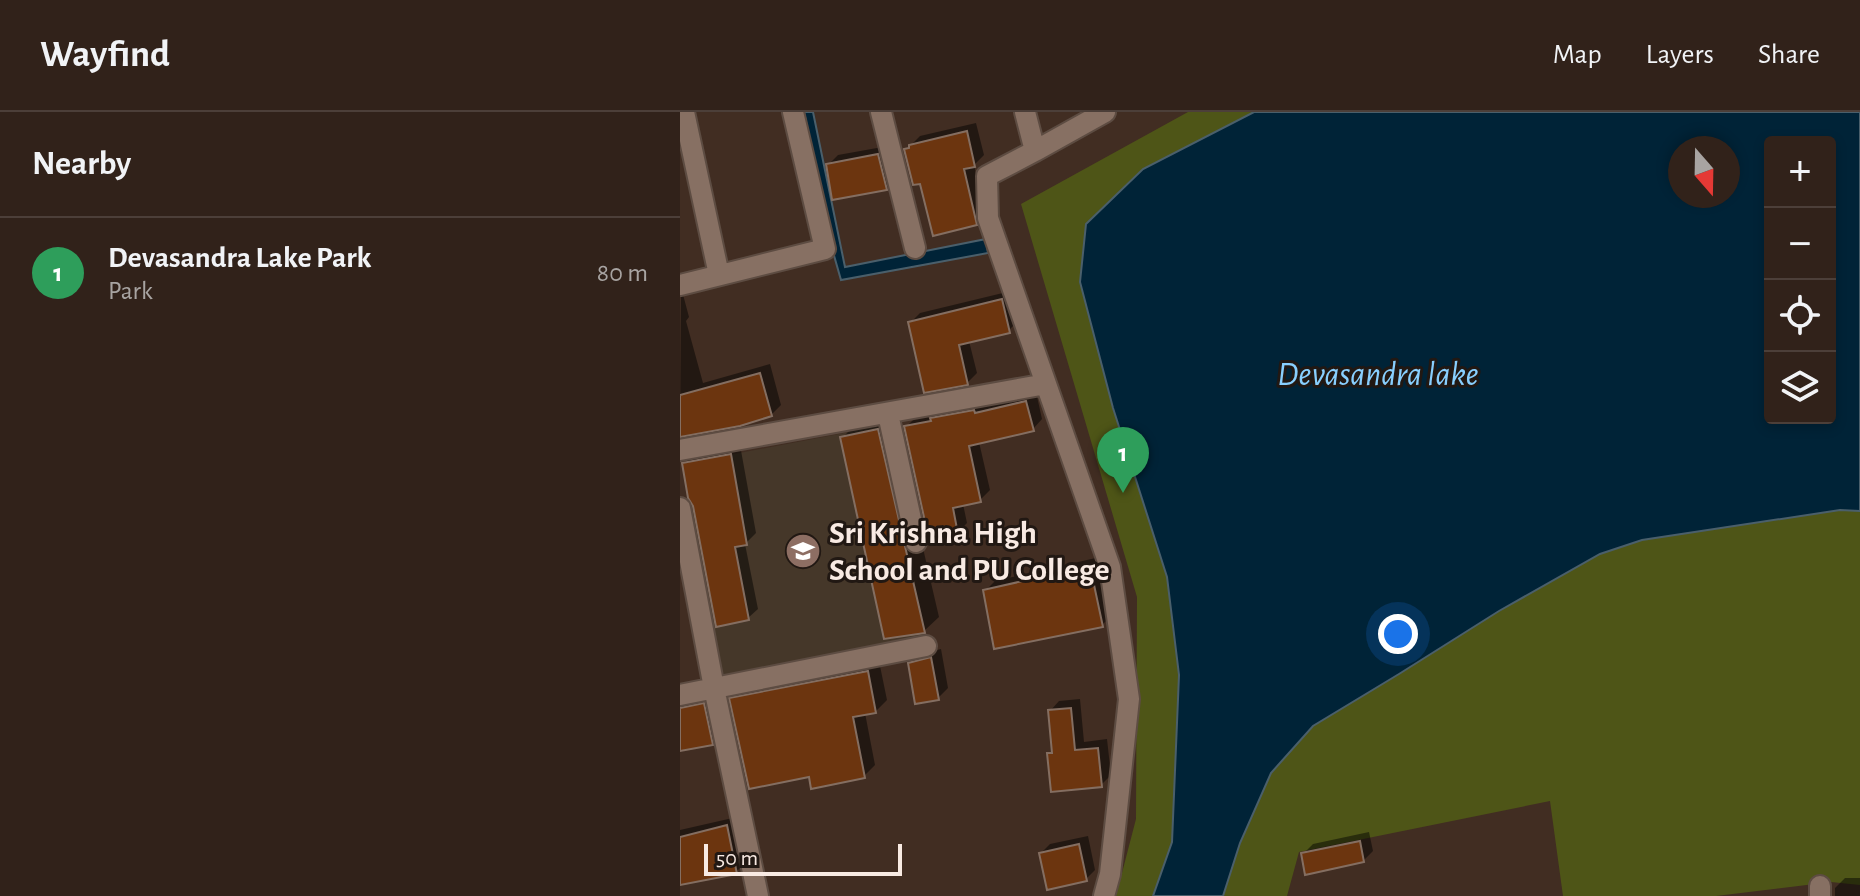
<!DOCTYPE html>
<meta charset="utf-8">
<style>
:root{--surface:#31221a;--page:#392a23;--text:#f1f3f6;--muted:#a8a4a2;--line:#4c3f39;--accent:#8bbbb9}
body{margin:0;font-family:"Alegreya Sans",sans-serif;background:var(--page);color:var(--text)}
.controls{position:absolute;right:24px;top:24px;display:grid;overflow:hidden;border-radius:8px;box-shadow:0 4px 12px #0003}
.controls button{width:72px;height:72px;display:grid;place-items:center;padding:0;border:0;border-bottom:2px solid var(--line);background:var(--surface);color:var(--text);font:40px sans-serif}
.compass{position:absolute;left:988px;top:24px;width:72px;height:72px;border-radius:50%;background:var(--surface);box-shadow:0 4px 12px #0003;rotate:160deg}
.scale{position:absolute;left:24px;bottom:20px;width:198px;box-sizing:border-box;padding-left:8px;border:4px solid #f8eae3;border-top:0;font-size:22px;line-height:28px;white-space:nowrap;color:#f8eae3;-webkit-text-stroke:6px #211813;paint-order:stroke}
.you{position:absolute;left:718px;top:522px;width:28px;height:28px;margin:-20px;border:6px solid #fff;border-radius:50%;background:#1a73e8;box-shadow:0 0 0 12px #1a73e833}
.badge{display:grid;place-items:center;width:52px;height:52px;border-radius:50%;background:var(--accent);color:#fff;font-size:26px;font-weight:700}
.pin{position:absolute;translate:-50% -66px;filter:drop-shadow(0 2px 4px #0008)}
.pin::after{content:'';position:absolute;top:42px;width:28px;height:24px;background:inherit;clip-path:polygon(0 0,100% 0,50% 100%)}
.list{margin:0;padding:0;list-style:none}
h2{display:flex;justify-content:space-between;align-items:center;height:104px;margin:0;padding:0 32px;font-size:34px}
h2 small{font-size:26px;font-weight:400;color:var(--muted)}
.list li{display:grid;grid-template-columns:52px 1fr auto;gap:24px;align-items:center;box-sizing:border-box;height:112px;padding:0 32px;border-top:2px solid var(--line)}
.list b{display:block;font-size:30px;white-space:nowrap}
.list p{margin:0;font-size:26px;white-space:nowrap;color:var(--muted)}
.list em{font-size:26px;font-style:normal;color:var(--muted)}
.icon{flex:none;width:44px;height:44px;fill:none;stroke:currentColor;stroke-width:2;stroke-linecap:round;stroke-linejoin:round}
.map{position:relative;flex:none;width:1180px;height:784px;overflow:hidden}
header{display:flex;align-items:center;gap:48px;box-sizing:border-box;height:112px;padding:0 40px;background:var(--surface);border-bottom:2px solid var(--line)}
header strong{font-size:38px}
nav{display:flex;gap:44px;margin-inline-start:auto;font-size:28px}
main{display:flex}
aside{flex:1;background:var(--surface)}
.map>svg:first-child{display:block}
</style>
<header>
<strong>Wayfind</strong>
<nav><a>Map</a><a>Layers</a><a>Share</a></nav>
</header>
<main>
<aside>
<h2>Nearby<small></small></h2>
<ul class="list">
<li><span class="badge" style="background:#2e9e5b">1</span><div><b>Devasandra Lake Park</b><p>Park</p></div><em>80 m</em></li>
</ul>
</aside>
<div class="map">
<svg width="1180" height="784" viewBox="0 0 1180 784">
<rect width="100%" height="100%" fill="#412d22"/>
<path fill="#453729" d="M206,313L245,526L41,565L2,352Z"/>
<path fill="#4e5517" d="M508,0H574L464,57L406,112L401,170L433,296L487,465L499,563L492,730L473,784H436L456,707L457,485L341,92Z
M1160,398L1180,399V773L1151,770L1036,784H883L870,689L619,740L607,784H543L560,731L591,661L633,614L719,562L819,499L920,442L962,428Z"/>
<path fill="#002337" stroke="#4a5f6b" stroke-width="2" fill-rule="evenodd" d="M124,0H133L165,155L306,127L308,141L161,168L153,140Z
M574,0H1180V399L1160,398L962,428L920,442L819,499L719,562L633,614L591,661L560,731L543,784H473L492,730L499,563L487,465L433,296L400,170L406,112L463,57ZM1090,30H1150V306H1090ZM1000,36H1048V84H1000Z"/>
<path fill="#0007" d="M296,11L304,43L294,53L305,102L296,111L242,69L226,38L240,24Z
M208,34L216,66L206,76L148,53L158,43Z
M1,175L9,205L6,209L23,271L90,252L101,293L91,303L0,323Z
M331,179L338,209L328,219L289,229L297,261L287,271L230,211L240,201Z
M356,280L362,307L353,317L299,330L310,378L300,388L283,392L287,411L277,421L226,315L236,305Z
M212,303L259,505L244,519L162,326L177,311Z
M60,333L76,421L65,432L78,497L68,506L15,393L4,351L13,342Z
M420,445L431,504L422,513L305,479L315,469Z
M261,537L268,576L258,586L230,552L240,542Z
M199,549L207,588L196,599L185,601L195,653L184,664L130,663L52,587L63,576Z
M33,583L41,621L32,631L0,637V584Z
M400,587L404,630L427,627L431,663L421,673L369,642L373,638L370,599L379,589Z
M57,705L66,750L56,760L0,771V718Z
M689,720L693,739L683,749L623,742L633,732Z
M408,724L415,758L406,767L361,741L370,732Z
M1165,766H1180V784H1155V776Z"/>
<path fill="#6c350f" stroke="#846e61" stroke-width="2" d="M287,19L295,55L284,57L297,113L253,124L240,72L233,73L224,37L229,36V33Z
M198,42L207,78L152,88L146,52Z
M322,187L330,221L279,233L288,273L244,281L228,210Z
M80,261L92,304L60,314L0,325V283Z
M346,289L354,319L289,334L301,390L273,396L278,422L249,428L224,314L251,309L250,306L294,298L295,301Z
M198,317L245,521L204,527L160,325Z
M51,342L67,433L55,435L69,508L36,515L13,394L8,386L2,351Z
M410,454L423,515L314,537L303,478Z
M251,545L259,588L235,592L228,551Z
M188,559L196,601L173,605L185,666L131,677L129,665L69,677L49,586Z
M24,591L33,633L0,639V596Z
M391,596L395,638L418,636L422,675L371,680L367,641H372L368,598Z
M47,713L57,762L0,773V725Z
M680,729L684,750L625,763L621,741Z
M399,732L407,769L367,778L359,741Z"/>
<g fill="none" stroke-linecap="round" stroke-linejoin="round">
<defs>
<path id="street" d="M4,0L39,163
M201,0L235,136
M345,0L355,39
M0,173L145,137L113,0
M208,302L236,430
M0,338L366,272
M0,396L34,576L78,784
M0,583L246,534
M1140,774V784
M424,784L430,762L449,587L430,455L308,106L307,64L355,39L425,0"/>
</defs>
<use href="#street" stroke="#5d4c42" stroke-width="24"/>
<use href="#street" stroke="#877063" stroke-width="20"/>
</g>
<defs>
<symbol id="school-disc" viewBox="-11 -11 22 22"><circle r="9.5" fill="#8d6e63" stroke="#211813"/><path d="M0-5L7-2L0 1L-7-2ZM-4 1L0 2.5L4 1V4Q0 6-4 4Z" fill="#fff"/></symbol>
</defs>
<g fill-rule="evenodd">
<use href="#school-disc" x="103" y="419" width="40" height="40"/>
</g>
<g text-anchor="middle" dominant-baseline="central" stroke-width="6" stroke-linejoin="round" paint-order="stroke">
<g font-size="32" font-weight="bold" fill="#f8eae3" stroke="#211813" text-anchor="start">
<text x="149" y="421">Sri Krishna High<tspan x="149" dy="37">School and PU College</tspan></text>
</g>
<g font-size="34" font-style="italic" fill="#88cffe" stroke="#211813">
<text x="698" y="263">Devasandra lake</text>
</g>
</g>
</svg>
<div class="controls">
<button>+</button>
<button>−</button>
<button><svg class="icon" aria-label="locate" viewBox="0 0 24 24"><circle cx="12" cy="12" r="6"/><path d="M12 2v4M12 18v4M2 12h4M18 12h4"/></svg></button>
<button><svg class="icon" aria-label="layers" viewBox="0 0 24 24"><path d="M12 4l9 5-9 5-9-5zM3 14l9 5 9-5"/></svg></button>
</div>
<svg class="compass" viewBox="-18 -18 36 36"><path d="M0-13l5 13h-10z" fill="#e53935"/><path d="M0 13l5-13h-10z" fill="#a8a4a2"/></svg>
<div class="scale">50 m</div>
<div class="you"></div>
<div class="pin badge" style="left:443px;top:381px;background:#2e9e5b">1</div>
</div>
</main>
